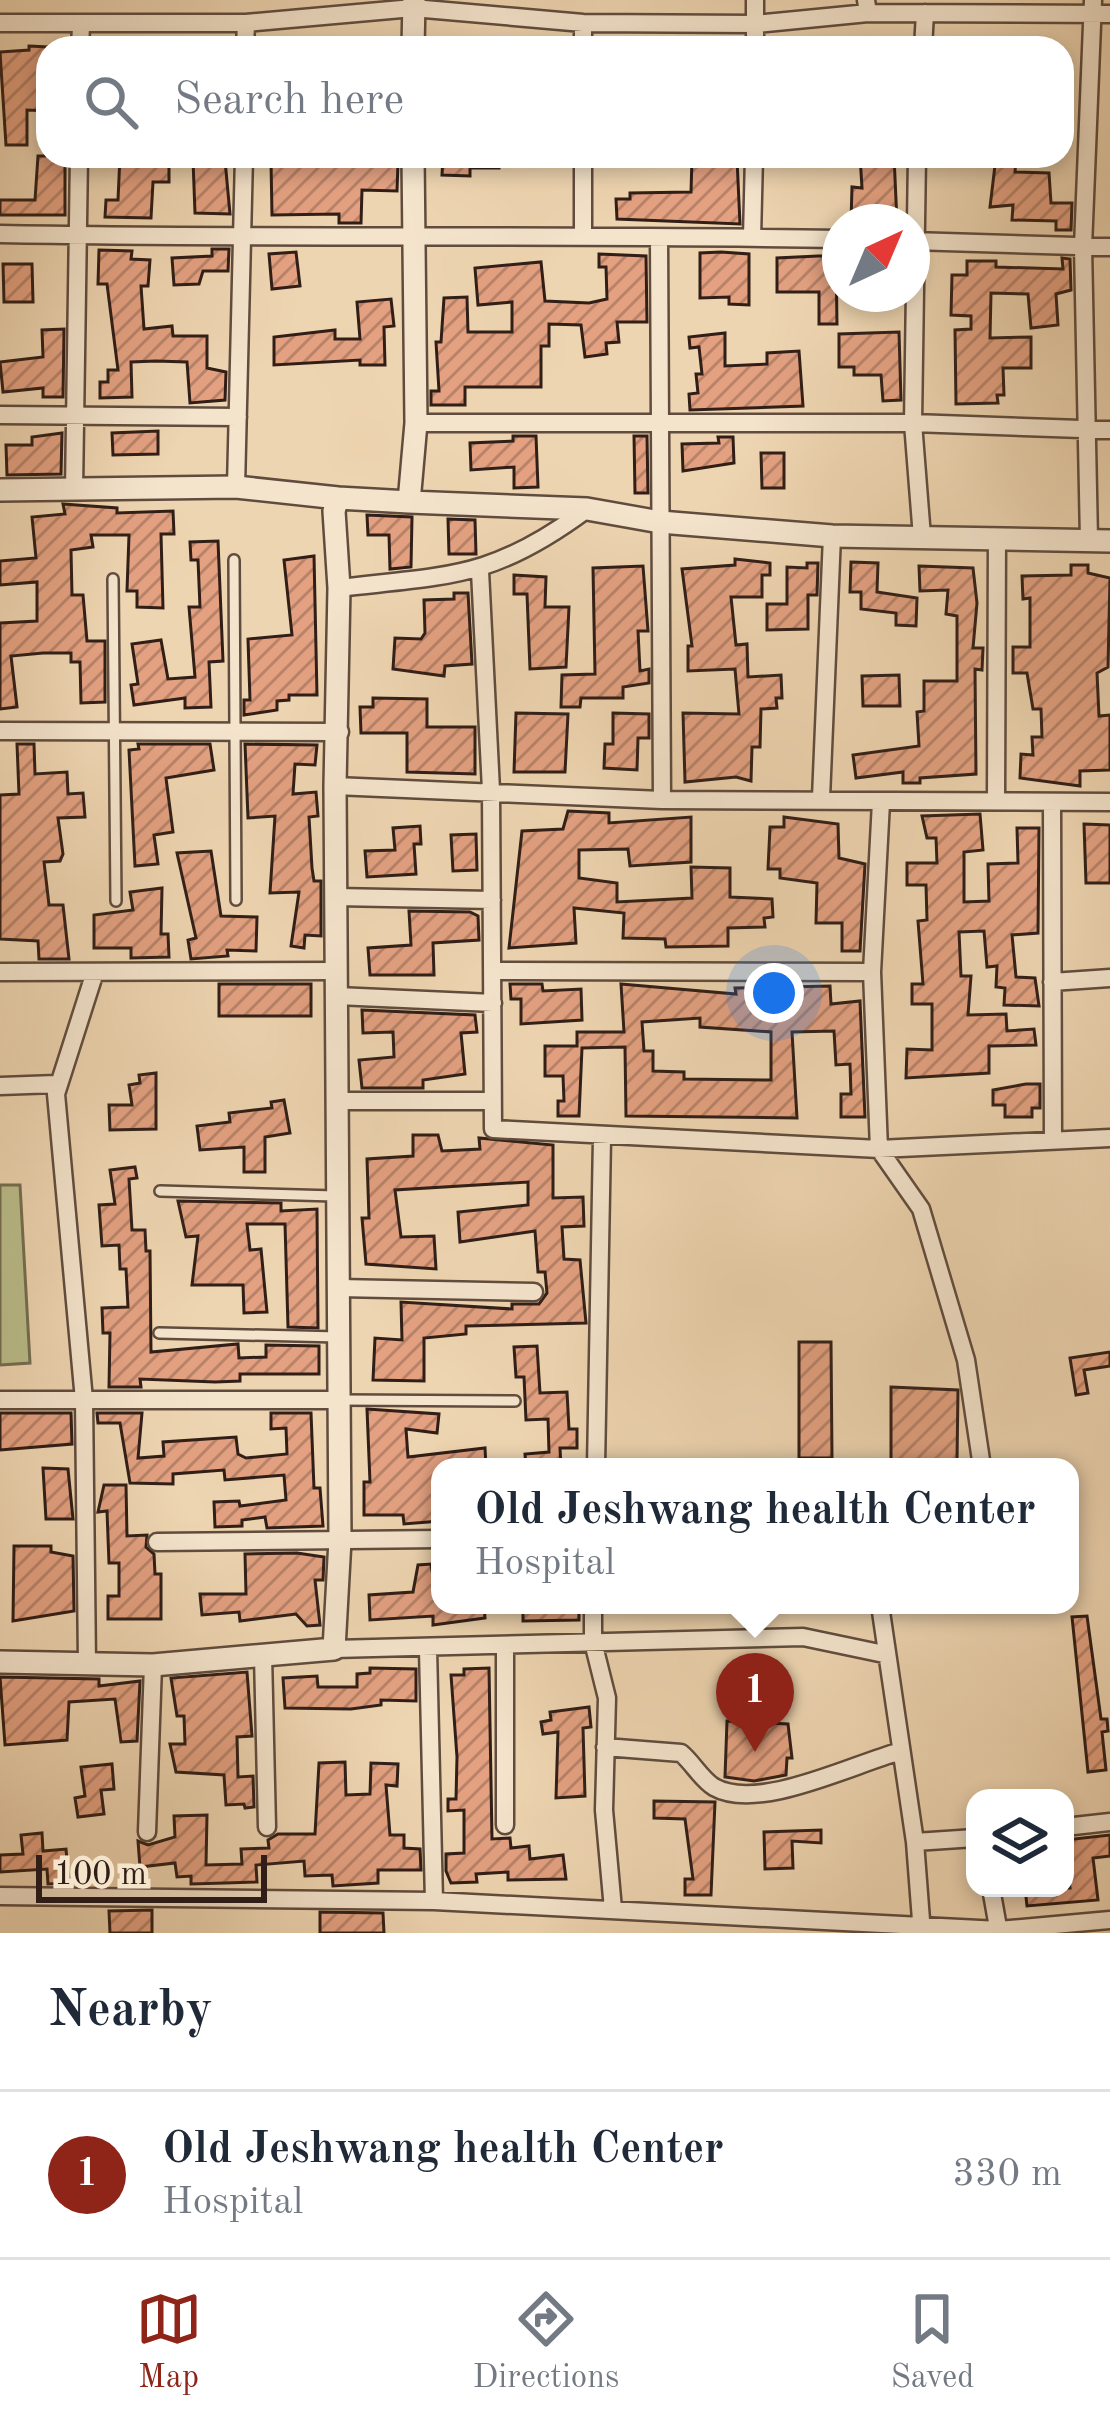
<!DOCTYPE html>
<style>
:root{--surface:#fff;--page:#f2f2f3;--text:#1f2937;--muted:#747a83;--line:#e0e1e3;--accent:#8f2418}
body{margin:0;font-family:"Old Standard TT",serif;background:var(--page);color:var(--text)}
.controls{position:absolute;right:36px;bottom:36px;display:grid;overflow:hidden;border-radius:24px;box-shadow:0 6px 18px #0003}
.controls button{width:108px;height:108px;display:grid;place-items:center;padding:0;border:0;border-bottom:3px solid var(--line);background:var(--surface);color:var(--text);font:60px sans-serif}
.compass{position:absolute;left:822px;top:204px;width:108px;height:108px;border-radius:50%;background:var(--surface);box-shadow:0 6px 18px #0003;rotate:44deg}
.scale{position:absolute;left:36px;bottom:30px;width:231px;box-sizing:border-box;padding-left:12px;border:6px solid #301e17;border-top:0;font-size:33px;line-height:42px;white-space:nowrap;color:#301e17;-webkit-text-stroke:9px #f4e4cc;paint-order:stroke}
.you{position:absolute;left:774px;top:993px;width:42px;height:42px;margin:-30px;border:9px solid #fff;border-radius:50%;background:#1a73e8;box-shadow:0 0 0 18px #1a73e833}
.badge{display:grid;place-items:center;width:78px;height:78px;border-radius:50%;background:var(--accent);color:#fff;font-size:39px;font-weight:700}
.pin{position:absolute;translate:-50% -99px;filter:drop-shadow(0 3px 6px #0008)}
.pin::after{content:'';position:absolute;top:63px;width:42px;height:36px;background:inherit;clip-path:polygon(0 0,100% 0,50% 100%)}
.popup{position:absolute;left:431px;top:1458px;width:648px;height:156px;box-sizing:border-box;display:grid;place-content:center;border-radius:24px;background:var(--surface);filter:drop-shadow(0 3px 9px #0005);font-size:39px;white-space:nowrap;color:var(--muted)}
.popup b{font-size:45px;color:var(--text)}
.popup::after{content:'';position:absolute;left:50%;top:100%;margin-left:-24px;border:24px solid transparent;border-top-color:var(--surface)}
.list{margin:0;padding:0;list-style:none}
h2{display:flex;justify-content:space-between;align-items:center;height:156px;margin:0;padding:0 48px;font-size:51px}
h2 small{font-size:39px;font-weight:400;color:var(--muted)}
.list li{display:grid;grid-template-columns:78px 1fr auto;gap:36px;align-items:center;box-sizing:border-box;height:168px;padding:0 48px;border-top:3px solid var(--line)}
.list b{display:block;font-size:45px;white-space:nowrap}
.list p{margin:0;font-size:39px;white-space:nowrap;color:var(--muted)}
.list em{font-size:39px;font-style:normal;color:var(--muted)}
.icon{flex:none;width:66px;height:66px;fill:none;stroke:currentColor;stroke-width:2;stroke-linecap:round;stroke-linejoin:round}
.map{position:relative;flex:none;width:1110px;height:1933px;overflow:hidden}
.search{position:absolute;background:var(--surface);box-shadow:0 6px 18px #0003;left:36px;right:36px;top:36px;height:132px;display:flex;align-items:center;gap:30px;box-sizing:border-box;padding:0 42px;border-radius:36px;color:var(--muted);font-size:45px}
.sheet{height:324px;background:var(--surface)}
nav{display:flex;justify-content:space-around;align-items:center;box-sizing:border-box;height:168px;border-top:3px solid var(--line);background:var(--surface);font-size:33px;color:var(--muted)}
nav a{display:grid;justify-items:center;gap:6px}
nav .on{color:var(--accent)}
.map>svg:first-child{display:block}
</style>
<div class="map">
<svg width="1110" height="1933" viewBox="0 0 1110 1933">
<defs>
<pattern id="building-hatch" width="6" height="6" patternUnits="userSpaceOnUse" patternTransform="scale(3)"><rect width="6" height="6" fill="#e3a181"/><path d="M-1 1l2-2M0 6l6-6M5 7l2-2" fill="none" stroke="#b88369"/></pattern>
</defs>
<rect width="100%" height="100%" fill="#eed5b1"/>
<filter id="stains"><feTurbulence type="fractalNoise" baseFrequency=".00167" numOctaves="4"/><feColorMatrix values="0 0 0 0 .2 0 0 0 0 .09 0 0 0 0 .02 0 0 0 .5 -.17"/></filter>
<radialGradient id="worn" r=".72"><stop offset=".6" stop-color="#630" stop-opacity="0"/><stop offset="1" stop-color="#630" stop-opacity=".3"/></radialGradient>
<path fill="#babd8a" stroke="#756e50" stroke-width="3" d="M0,1185H20L30,1363L0,1365Z"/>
<path fill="url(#building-hatch)" stroke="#301e17" stroke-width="3" fill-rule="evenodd" d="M29,46L48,47V111L27,110V145H6L0,52L29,50Z
M38,156H65V215H0V200H35Z
M120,156H169V182H153L151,218L105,217L106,200H118Z
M313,156L398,163L397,191L362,190L361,223H339V214L272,215L271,162L312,164Z
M443,156H499V168H470V176L442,175Z
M860,156H894L897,222H851L852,187L862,188Z
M996,157L1016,159L1015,172L1049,173L1051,203H1072L1071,230H1056V221L1012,220L1013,205L990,207Z
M692,158L737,159L740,224L617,219L616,199H630V193L691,192Z
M193,160H225L230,214L195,213Z
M212,249H229L228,271H203L199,284L174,285L172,258L212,256Z
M99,250L132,251L131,259L150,260L148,286H141L144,329L172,326L173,336H207V368L226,372L225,400L190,403L187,362L156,361L131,362L132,397L100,398V382H108V370H118L107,284H98Z
M296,252L300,286L272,289L269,254Z
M721,252L749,254V305L729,304V297L700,298V253Z
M599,254L646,256L647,322H617L619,342L606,343L607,354L585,357L581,325L549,324V346H541V387H465V405H431V391H439L436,342H441L444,298L467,297L468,332H512V302L478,305L475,268L541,262L545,301L589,303L607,299L606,267H599Z
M818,256H836L837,324H819V292H777V258Z
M1062,258L1070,259L1071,290L1056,294L1058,325L1031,328L1028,294L991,293L990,338L1031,337V368H1003L1004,395H997L998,403L956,404L955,330L971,329V316L951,315L952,275H967V261H996V267L1063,269Z
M3,264H32L33,302H4Z
M391,299L394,326L384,327L385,365H360V360L274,365V337L335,330V339H360L357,302Z
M64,329L63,397H43V388L3,392L0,362L43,357L42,330Z
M899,332L901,400L883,401L881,375H854V367H839V334Z
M725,333V366L767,364V353L799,351L803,406L690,410L689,394L698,393L696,374H702L699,347L690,348L689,337Z
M158,431V454L113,455L112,433Z
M62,433L61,474L7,475L6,445H32V437Z
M513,436H536L538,487L514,488V467L471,470L470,443L513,441Z
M634,436H647L648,493H635Z
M718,437H733L734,463L683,471L682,444L719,443Z
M761,453H784V488H762Z
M63,504L117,508V513L173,511L174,534H161L163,608L137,607V591H127L129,535H91L93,547L71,550L72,595H83L87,641H105V702L81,703L80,662H71V653H43L11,656L17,707L0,709V623L37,621V582L0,585V561L36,558L32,517L65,514Z
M367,515L412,517L411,567L390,569L389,535H368Z
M448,519L475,520L476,554H449Z
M218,541L223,661L209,662L211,707L185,708V698L134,705L131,685L138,684L132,644L161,640L168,679L195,677L189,607H200L198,560H191L190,542Z
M314,556L317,695H289V700L277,701V710L244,715V700H250L248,639L292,635L284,560Z
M735,559L770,563V575H762V597H731L736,645L747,644L748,677L781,675L782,698H776L777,708L761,709L760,747H752L751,781L736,777L685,782L683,713L739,714L735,669L688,671V646H692L682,569L735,565Z
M851,562L878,563L877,592L917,598L916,626L896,625V613L861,609V592H850Z
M807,563H818L817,595H808V629L767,630V604H787V567L807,568Z
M1071,565H1088V573L1110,578L1108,667L1097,673L1099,716L1110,715V770L1080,771V786L1020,778L1021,754L1033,755L1032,737H1042L1041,709H1033L1027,673H1013V647H1030V598L1023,599L1022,576L1071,575Z
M643,566L648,631H638L640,671L649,669V683L623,687V698H581L580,707H561L562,675L595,674L593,568Z
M919,566L973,568L977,603L973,648H983L982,670L975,669L976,774L920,778V783H903V772L856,778L853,755L919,746L917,712L924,711V681H957V616L946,614L948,590L920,591Z
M514,575L546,577L545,607H569L566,667L530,669L527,594H514Z
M454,593H468L472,664L445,666L444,676L393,669L395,638L421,639L425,633L424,600L454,599Z
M899,675L900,706H863L862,676Z
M373,698L427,699V727H475V774L407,772V733H361L360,707H373Z
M516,713L568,714L565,772H514Z
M613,713L649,714V738H638L637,770L604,768L605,744H613Z
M17,744H34L35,774L67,772L68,794L83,793L85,817L58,818L63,854L60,861L44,862L49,905H63L69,959H39L38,941L0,939V795L19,794Z
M138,744H210L214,770L166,778L173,832L154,835L158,864L135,866L129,750L139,749Z
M245,744L317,745L315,765L295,764L293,794L316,792L318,816L309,817L312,868L314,881H321V936L305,935L304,948L291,946L299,892L270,893L275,816L248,818Z
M568,811L609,813V823L691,817V862L630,866L628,849L579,850V878L617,883V902L692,898L691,867L730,868V897L772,899L773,917L764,918L765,927L728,928V946L666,947L665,939L623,938L624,913L574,908L576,943L509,948L522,831L563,829Z
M980,814L983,850L964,852V902L989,901L988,864L1018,863L1017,828H1039L1038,933L1012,935L1016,977L1035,978L1039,1006L1004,1005L1005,988L996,987L997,966L987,967L984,931L959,932L961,976H971L968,1015L1006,1014L1007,1031L1034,1029L1036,1045L989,1046V1073L906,1078L907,1049L932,1050V1004H912V984H923L918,921L927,920L926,885H907V863H937L936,838H927L922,816Z
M784,817L838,824L839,858L865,864L860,951H842V923H816L817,883L780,878V869H768L770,827H784Z
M1084,824L1110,825V883H1086Z
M420,826L421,844H414L416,874L367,877L365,851L395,850L393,828Z
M476,834L477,870L453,871L451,835Z
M211,851L221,916L257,917L256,951L227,950L228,956L191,959L188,940L196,938L177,853Z
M162,888L161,934H168L169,957L131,958V948H94V915L133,910L130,892Z
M409,911L470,912L478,916L479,940L433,943L434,975H370L368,948L411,945Z
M219,984H311V1016H219Z
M510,984H542L543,991L581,989L582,1020L521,1024V999H511Z
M621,984L736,994L735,988L830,986L831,1004L860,1001L865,1117H841V1094H851L850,1064L836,1065L834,1031L792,1032L797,1118L626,1116L625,1047L582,1048L579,1116H558V1101H564L563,1076H545V1046H577V1032H624ZM700,1018V1027L771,1032V1080L684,1079V1072L653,1071V1051H644L642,1022Z
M362,1010L475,1015L477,1032L461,1033L465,1074L423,1080V1088H362L359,1060L394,1057L393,1032L363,1033Z
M156,1073V1129L110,1130L109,1105H132L129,1085L140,1083L139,1075Z
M1026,1084H1040V1108H1032V1117H1005V1105H993V1090Z
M284,1100L290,1133L265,1137V1172H244V1147L200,1150L197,1126L230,1122L229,1113L272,1108L271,1102Z
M413,1135H438L442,1151L480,1149L479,1138L553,1145V1198L583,1197L584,1226L562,1227L564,1259L580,1260L586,1323L466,1326V1334L424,1338V1381L373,1380L375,1338L402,1340L401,1302L512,1309V1304H539L547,1293L545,1272H538L535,1231L460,1242L458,1212L528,1205V1182L395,1190L401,1237L434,1236L436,1269L366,1264L362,1218H369L367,1159L413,1156Z
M135,1167L137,1178L129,1179L132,1230H145L146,1251H150L151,1352L238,1344L239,1358L266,1357V1345L319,1346V1374H240V1381L215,1382L140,1379L141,1387H109L110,1333H103L102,1308L128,1307L126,1269H120L119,1245L102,1246L99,1205L115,1204L110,1170Z
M178,1201L281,1203V1211L317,1209L318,1328L288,1327L285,1224H247L250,1250L261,1249L267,1312L244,1313L243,1285H192L198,1236L186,1237Z
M799,1342H831L832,1458H799Z
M537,1346L540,1393L567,1392L569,1429H577V1448H560L561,1467H526L525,1454L549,1452L548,1419L526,1420L524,1377H516L514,1347Z
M1110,1352V1366L1084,1370L1088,1393L1076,1395L1070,1358Z
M891,1387L958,1390L957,1461L891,1460Z
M367,1409L439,1414L437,1433L406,1429L408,1457L485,1448L486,1467H440V1521L404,1524L403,1515H364V1482H370Z
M0,1413H71L72,1444L0,1450Z
M97,1413H142L138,1458L164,1456L163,1442L236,1437L238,1454L246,1458L287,1454L286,1428L271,1429V1413H311L314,1488H320L323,1526L267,1528L265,1517L242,1520V1526L215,1527L214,1502L239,1501L240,1506L286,1500L284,1475L225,1480L224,1470L173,1474V1484L130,1483L120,1423H98Z
M43,1468L68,1469L73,1519H46Z
M104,1485H126L127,1536L147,1535L146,1547L154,1554L155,1574H161V1619H108V1596H119V1563H109L107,1511L98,1512Z
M14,1546H51V1552L73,1556L74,1611L13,1621Z
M297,1553L324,1557L323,1580H315L320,1625L307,1626L296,1614L240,1621L239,1612L202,1615L200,1594H246L245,1554Z
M431,1564L432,1571L440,1570V1605H484L485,1618L433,1625V1616L370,1620L369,1595L413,1592L418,1565Z
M523,1605H579V1620L523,1621Z
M1087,1616L1101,1719H1107L1108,1731L1102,1732L1106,1770L1088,1772L1072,1617Z
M370,1668L416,1669V1701L381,1700V1705L351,1709L285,1708L283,1678L317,1676L318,1687H357V1674L370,1673Z
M489,1668L492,1839L510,1838L511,1848L529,1846L530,1859L563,1855L566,1879L508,1880V1872L476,1874L477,1882L451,1883L446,1871V1854L464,1853V1810L448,1811V1799H456L457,1757L451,1675H464V1669Z
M247,1672L252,1736L237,1737L238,1777L253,1776L254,1807L245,1808L244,1804L226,1805L224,1775L176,1772L170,1744H185L184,1716H177L171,1678Z
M0,1677L99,1679V1686L140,1681L137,1741L121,1742L115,1699L69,1702L67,1740L5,1745Z
M589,1707L591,1727L583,1728L585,1796L556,1798L558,1732L543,1734L541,1722L551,1720L550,1712Z
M727,1721L788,1724L792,1758H787L786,1775L754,1781L725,1777Z
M345,1762L346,1795L370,1794L371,1763L398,1764L397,1786L386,1785L390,1835H404V1848L420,1849L421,1870H378V1883L333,1886L332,1875L305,1876L304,1861L256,1865L257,1882L225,1883L191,1884V1876L177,1877L175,1863L140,1867L138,1841L148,1845L175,1837L174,1816L207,1815L206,1865L242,1864L241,1849L269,1848L268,1840L278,1834H315L319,1763Z
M112,1764L114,1789L101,1790L104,1814L78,1817L75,1798L85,1796L81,1767Z
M654,1801L715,1802L711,1895H685V1879H693L685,1819L654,1818Z
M821,1830V1843L792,1841L793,1868L765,1869L764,1832Z
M42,1833L43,1851L66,1849L69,1883L48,1884L47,1869L0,1872V1855L23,1854L21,1835Z
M1110,1835V1856L1093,1858L1098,1900L1027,1906L1025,1888H1070L1065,1840Z
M152,1910V1933H110L109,1911Z
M320,1912L383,1913L384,1933H320Z"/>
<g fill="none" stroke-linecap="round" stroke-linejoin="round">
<defs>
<path id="service" d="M234,560L236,900
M113,579L116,901
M160,1191L335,1196
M159,1333L339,1337
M340,1400L515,1401"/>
<path id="minor" d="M868,13L1110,14
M0,23H246L413,8L583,23L756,24L868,13L866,0
M80,48L81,26
M245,48L246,23
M583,48V23
M755,48V0
M923,48L925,13
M917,156L913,423L922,537
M583,233V156
M0,234C280,239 560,234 840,239
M659,238L662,800
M752,238L754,156
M912,241L1110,247
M0,415L238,417
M416,423H913L1110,430
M236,487L244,156
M74,490L79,156
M1089,540L1083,247L1093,0
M480,571L491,790L493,1129L879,1149L1110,1138
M339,588C450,575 493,579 587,509
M0,731L340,732
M335,786L662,800L1110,802
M821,798L832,536
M996,800L997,538
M881,802L872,972L879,1149L921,1209L966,1360L982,1467
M1052,802L1053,1141
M336,897L492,900
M493,971L872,972
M0,972L337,971
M1052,982L1110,978
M337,996L493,1003
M0,1086L56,1084
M339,1101H489
M339,1288L534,1292
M0,1400H339
M596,1467L602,1138
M157,1542L440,1539
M593,1605V1642L607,1698L604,1810L613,1909
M880,1605L915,1842L922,1933
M334,1649L803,1637L884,1654
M428,1649L434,1901
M263,1655L267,1827
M87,1664L84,1400L56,1094L95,972
M605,1747L681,1753C693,1763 701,1779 714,1787C758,1812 851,1765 898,1752
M505,1825V1646
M1065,1827L1110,1822
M147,1832L153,1665
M915,1842L975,1838
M991,1888L999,1933
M0,1896L434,1901L999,1930L1110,1920"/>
<path id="tertiary" d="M413,48L414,0
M0,490L236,487L338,498
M409,502L587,509L660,522L832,536L1110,541
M0,1662L153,1665L334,1649L340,1540L335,786L339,588L334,511L338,498L409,502L416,423L413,156"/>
</defs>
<use href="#service" stroke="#604c3e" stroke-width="14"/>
<use href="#minor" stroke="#604c3e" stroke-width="21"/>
<use href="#tertiary" stroke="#604c3e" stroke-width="26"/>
<use href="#service" stroke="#f4e4cc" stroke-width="9"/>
<use href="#minor" stroke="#f4e4cc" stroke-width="16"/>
<use href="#tertiary" stroke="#f4e4cc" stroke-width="21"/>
</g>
<rect width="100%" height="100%" filter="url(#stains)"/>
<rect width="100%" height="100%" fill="url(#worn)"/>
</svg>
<div class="controls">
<button><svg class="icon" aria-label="layers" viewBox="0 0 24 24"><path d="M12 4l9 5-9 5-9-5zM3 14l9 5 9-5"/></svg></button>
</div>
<svg class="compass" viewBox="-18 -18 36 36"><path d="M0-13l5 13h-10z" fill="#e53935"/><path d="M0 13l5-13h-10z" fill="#747a83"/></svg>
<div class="scale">100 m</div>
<div class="you"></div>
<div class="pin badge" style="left:755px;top:1752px">1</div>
<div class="popup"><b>Old Jeshwang health Center</b>Hospital</div>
<div class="search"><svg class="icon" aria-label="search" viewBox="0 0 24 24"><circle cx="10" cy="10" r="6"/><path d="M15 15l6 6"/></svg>Search here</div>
</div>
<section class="sheet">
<h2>Nearby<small></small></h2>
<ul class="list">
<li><span class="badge">1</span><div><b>Old Jeshwang health Center</b><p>Hospital</p></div><em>330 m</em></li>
</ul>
</section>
<nav>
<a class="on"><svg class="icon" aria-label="map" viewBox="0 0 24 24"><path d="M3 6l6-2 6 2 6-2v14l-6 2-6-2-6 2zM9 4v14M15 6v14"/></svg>Map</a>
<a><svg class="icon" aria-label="directions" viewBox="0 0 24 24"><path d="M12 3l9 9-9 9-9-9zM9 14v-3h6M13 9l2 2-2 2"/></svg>Directions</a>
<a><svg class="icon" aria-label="saved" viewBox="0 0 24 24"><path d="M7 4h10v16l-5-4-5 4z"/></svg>Saved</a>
</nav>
